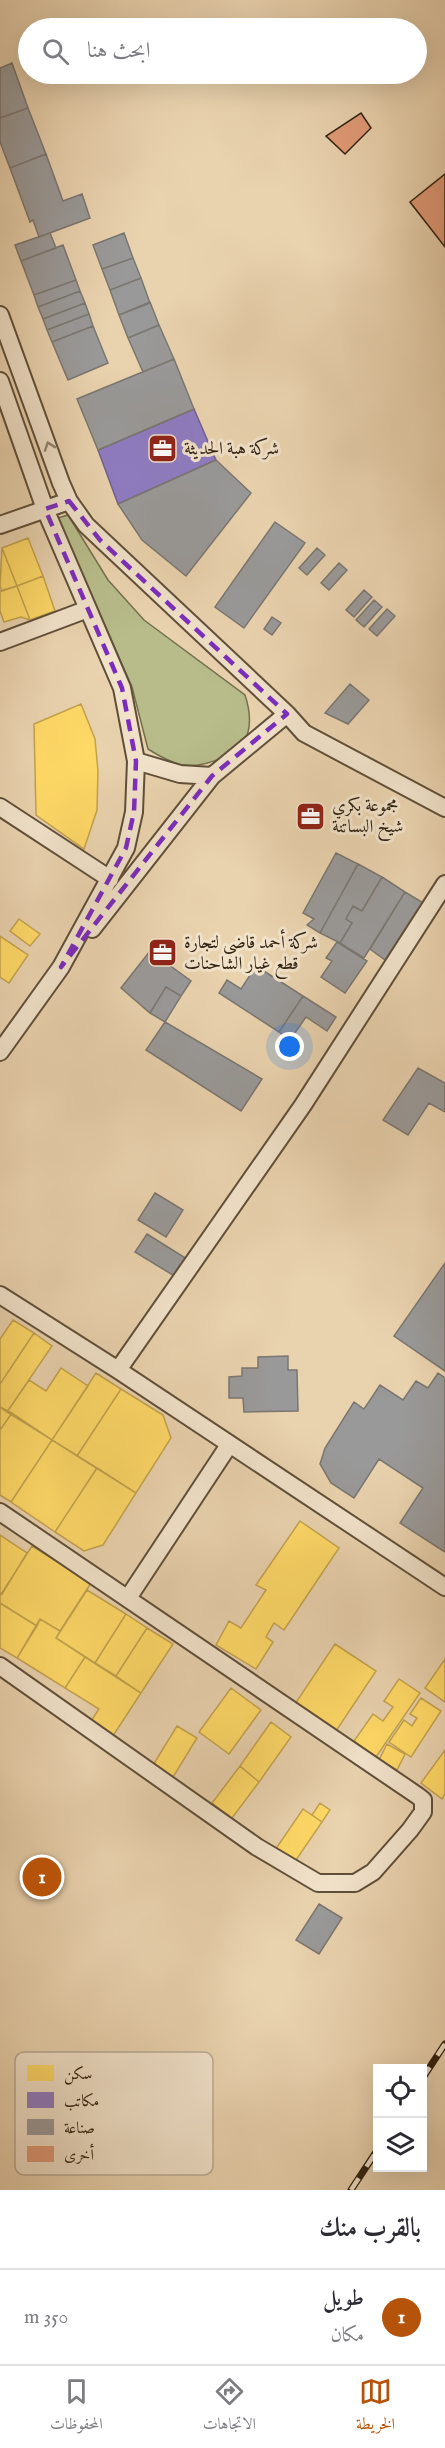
<!DOCTYPE html>
<html lang="ar">
<meta charset="utf-8">
<style>
:root{--surface:#fff;--page:#f2f2f3;--text:#2b2b33;--muted:#7c7c81;--line:#e1e1e2;--accent:#b45309}
body{margin:0;font-family:"IM FELL English",Amiri,serif;background:var(--page);color:var(--text);direction:rtl}
.controls{position:absolute;right:18px;bottom:18px;display:grid;overflow:hidden;border-radius:0px;box-shadow:0 6px 24px #0002}
.controls button{width:54px;height:54px;display:grid;place-items:center;padding:0;border:0;border-bottom:2px solid var(--line);background:var(--surface);color:var(--text);font:30px sans-serif}
.you{position:absolute;left:290px;top:1047px;width:21px;height:21px;margin:-15px;border:4px solid #fff;border-radius:50%;background:#1a73e8;box-shadow:0 0 0 9px #1a73e833}
.badge{display:grid;place-items:center;width:39px;height:39px;border-radius:50%;background:var(--accent);color:#fff;font-size:20px;font-weight:700}
.pin{position:absolute;translate:-50% -50%;border:3px solid #fff;box-shadow:0 2px 6px #0006}
.list{margin:0;padding:0;list-style:none}
h2{display:flex;justify-content:space-between;align-items:center;height:78px;margin:0;padding:0 24px;font-size:26px}
h2 small{font-size:20px;font-weight:400;color:var(--muted)}
.list li{display:grid;grid-template-columns:39px 1fr auto;gap:18px;align-items:center;box-sizing:border-box;height:96px;padding:0 24px;border-top:2px solid var(--line)}
.list b{display:block;font-size:22px;white-space:nowrap}
.list p{margin:0;font-size:20px;white-space:nowrap;color:var(--muted)}
.list em{font-size:20px;font-style:normal;color:var(--muted)}
.icon{flex:none;width:33px;height:33px;fill:none;stroke:currentColor;stroke-width:2;stroke-linecap:round;stroke-linejoin:round}
.map{position:relative;flex:none;width:445px;height:2190px;overflow:hidden;direction:ltr}
.search{position:absolute;background:var(--surface);box-shadow:0 6px 24px #0002;left:18px;right:18px;top:18px;height:66px;display:flex;align-items:center;gap:15px;box-sizing:border-box;padding:0 21px;border-radius:33px;color:var(--muted);font-size:22px}
.sheet{height:174px;background:var(--surface)}
nav{display:flex;justify-content:space-around;align-items:center;box-sizing:border-box;height:84px;border-top:2px solid var(--line);background:var(--surface);font-size:16px;color:var(--muted)}
nav a{display:grid;justify-items:center;gap:3px}
nav .on{color:var(--accent)}
.map>svg:first-child{display:block}
</style>
<div class="map">
<svg width="445" height="2190" viewBox="0 0 445 2190">
<rect width="100%" height="100%" fill="#e9d2ae"/>
<filter id="stains"><feTurbulence type="fractalNoise" baseFrequency=".00333" numOctaves="4"/><feColorMatrix values="0 0 0 0 .2 0 0 0 0 .09 0 0 0 0 .02 0 0 0 .5 -.17"/></filter>
<radialGradient id="worn" r=".72"><stop offset=".6" stop-color="#630" stop-opacity="0"/><stop offset="1" stop-color="#630" stop-opacity=".3"/></radialGradient>
<path fill="#b7bc8a" stroke="#74704e" stroke-width="1.5" d="M68,515L108,580L144,620L245,695C250,710 253,731 242,744C231,758 199,768 182,765C169,762 159,756 148,749L132,687L58,518Z"/>
<path fill="#ffd966" stroke="#c2a24d" stroke-width="1.5" d="M28,538L43,576L17,586L2,548Z
M2,548L17,586L2,591L0,586Z
M43,576L55,611L30,620L17,586Z
M17,586L30,620L21,617L4,622L0,611V591Z
M81,704L95,739L98,771L97,810L84,849L36,815L34,724Z
M19,919L40,934L30,946L10,931Z
M0,936L28,955L9,983L0,977Z
M13,1320L34,1333L0,1384V1339Z
M34,1333L52,1346L7,1412L0,1407V1384Z
M61,1368L88,1386L52,1440L7,1412L29,1380L46,1391Z
M96,1373L121,1389L77,1456L52,1440Z
M121,1389L163,1415L171,1438L136,1493L77,1456Z
M0,1407L12,1413L0,1430Z
M12,1413L52,1440L11,1502L0,1495V1430Z
M52,1440L97,1468L55,1532L11,1502Z
M97,1468L136,1493L103,1545L84,1551L55,1532Z
M300,1521L339,1548L284,1630L274,1623L266,1637L273,1642L256,1669L216,1645L229,1621L241,1628L266,1590L256,1585Z
M0,1535L27,1553L2,1594L0,1593Z
M32,1546L91,1583L60,1631L40,1619L37,1626L0,1603V1596Z
M87,1590L126,1614L95,1663L56,1638Z
M0,1603L37,1626L17,1658L0,1648Z
M126,1614L147,1628L116,1676L95,1663Z
M40,1619L60,1631L56,1638L85,1657L65,1688L17,1658Z
M147,1628L173,1644L141,1693L116,1676Z
M335,1644L376,1671L332,1737L291,1710Z
M85,1657L141,1693L111,1739L89,1724L99,1709L65,1688Z
M445,1659V1702L425,1688Z
M399,1679L420,1693L376,1757L354,1741L373,1714L383,1721L393,1707L384,1701Z
M231,1688L261,1710L229,1754L199,1732Z
M421,1698L441,1711L411,1757L389,1742L404,1720L412,1726L417,1718L410,1714Z
M271,1722L291,1737L259,1782L240,1766Z
M177,1726L197,1738L170,1782L150,1770Z
M387,1744L405,1754L397,1770L379,1760Z
M445,1750V1794L442,1799L421,1783Z
M240,1766L259,1782L232,1818L212,1803Z
M320,1803L330,1810L322,1822L312,1815Z
M303,1809L322,1822L294,1863L275,1850Z"/>
<path fill="#8e7cc3" stroke="#72618e" stroke-width="1.5" d="M194,409L216,460L118,504L98,450Z"/>
<path fill="#999" stroke="#7a7670" stroke-width="1.5" d="M12,63L28,108L0,118V68Z
M28,108L46,154L10,168L0,142V118Z
M46,154L63,201L82,194L90,218L39,237L33,220L30,222L10,168Z
M50,233L56,248L21,261L15,245Z
M124,233L133,258L102,269L93,245Z
M63,245L76,280L34,295L21,261Z
M133,258L141,278L110,290L102,269Z
M141,278L150,303L119,315L110,290Z
M76,280L80,291L38,307L34,295Z
M80,291L85,303L43,319L38,307Z
M150,302L159,325L128,338L119,315Z
M85,303L89,314L47,330L43,319Z
M89,314L93,326L52,342L47,330Z
M159,325L174,359L143,372L128,338Z
M93,326L108,363L68,380L52,342Z
M174,359L194,409L98,450L77,399Z
M216,460L251,493L186,576L142,540L118,504Z
M275,522L305,543L244,628L215,607Z
M317,548L325,555L307,575L299,568Z
M339,563L347,570L329,590L321,583Z
M364,590L372,597L354,617L346,610Z
M374,600L382,607L364,627L356,620Z
M387,609L395,616L377,636L369,629Z
M272,617L281,623L272,635L264,629Z
M350,684L369,700L348,724L325,713Z
M336,853L358,864L320,933L307,925L314,919L303,913Z
M358,864L382,877L362,911L353,906L346,919L352,923L340,943L320,933Z
M382,877L405,892L364,958L340,943L352,923L346,919L353,906L362,911Z
M405,892L425,904L389,963L370,949Z
M337,942L367,961L345,993L321,977L332,961L326,958Z
M150,951L191,981L181,996L166,987L150,1013L121,988Z
M256,966L303,996L279,1032L219,993L227,980L241,989Z
M166,987L181,996L165,1022L150,1013Z
M303,996L336,1017L327,1031L306,1017L290,1040L279,1032Z
M165,1022L262,1079L241,1111L146,1050Z
M418,1068L445,1083V1112L429,1103L408,1135L383,1120Z
M155,1193L183,1210L166,1237L138,1220Z
M147,1234L187,1259L176,1277L135,1252Z
M445,1263V1371L394,1336Z
M288,1356V1370H297L298,1411L244,1412L243,1398H229V1377L242,1376V1368H258V1357Z
M438,1373L445,1378V1552L400,1523L423,1488L379,1459L354,1498L331,1483L320,1464L325,1448L354,1402L364,1409L380,1385L403,1400L416,1381L428,1388Z
M319,1904L342,1918L319,1954L296,1940Z"/>
<path fill="#e19a77" stroke="#322312" stroke-width="1.5" d="M361,113L371,128L345,154L326,136Z
M445,174V247L410,202Z"/>
<g fill="none" stroke-linecap="round" stroke-linejoin="round">
<defs>
<path id="street" d="M0,315L61,483L69,501L86,525L287,714L304,733L445,808
M0,381L45,509L122,688L136,761L134,812L126,848L61,967L0,1052
M0,525L69,501
M0,642L88,609
M136,761L180,774L212,776
M0,807L110,879
M92,929L212,776L287,714
M0,1295L118,1370L445,1587
M118,1370L303,1105L445,884
M0,1512L418,1796L423,1800V1812L410,1830L373,1872L355,1883H318L257,1847L0,1666
M128,1598L229,1445"/>
</defs>
<use href="#street" stroke="#604f39" stroke-width="20"/>
<use href="#street" stroke="#f1e2ca" stroke-width="16"/>
<defs>
<path id="rail" d="M422,2079L445,2044
M351,2190L378,2149"/>
</defs>
<use href="#rail" stroke="#322312" stroke-width="7"/>
<use href="#rail" stroke="#f1e2ca" stroke-width="4.5" stroke-dasharray="14" stroke-linecap="butt"/>
</g>
<defs><path id="oneway-chevron" d="M-2-3.5L2.5 0L-2 3.5" fill="none" stroke-width="1.6" stroke-linecap="round" stroke-linejoin="round" transform="scale(1.5)"/></defs>
<use stroke="#92826e" href="#oneway-chevron" transform="translate(49 446) rotate(-109)"/>
<path fill="none" stroke="#7b2cbf" stroke-width="4.5" stroke-dasharray="12 8" stroke-linejoin="round" d="M69,501L100,540L287,714L212,776L61,967L126,848L134,812L136,761L122,688L45,509Z"/>
<defs>
<symbol id="office-square" viewBox="-11 -11 22 22"><rect x="-9" y="-9" width="18" height="18" rx="4" fill="#8f2418" stroke="#f1e2ca"/><path d="M-6-3h4V-5.5h4V-3h4V5H-6ZM-1-4.5V-3h2v-1.5ZM-6 0V1H6V0Z" fill="#fff"/></symbol>
</defs>
<g fill-rule="evenodd">
<use href="#office-square" x="146" y="432" width="33" height="33"/>
<use href="#office-square" x="294" y="800" width="33" height="33"/>
<use href="#office-square" x="146" y="936" width="33" height="33"/>
</g>
<g text-anchor="middle" dominant-baseline="central" stroke-width="6" stroke-linejoin="round" paint-order="stroke">
<g font-size="18" fill="#322312" stroke="#f1e2ca" text-anchor="start">
<text x="184" y="449">شركة هبة الحديثة</text>
<text x="332" y="806">مجموعة بكري<tspan x="332" dy="21">شيخ البساتنة</tspan></text>
<text x="184" y="943">شركة أحمد قاضي لتجارة<tspan x="184" dy="21">قطع غيار الشاحنات</tspan></text>
</g>
</g>
<rect x="15" y="2052" width="198" height="123" rx="9" fill="#f1e2ca" stroke="#b8a993" stroke-width="1.5"/>
<rect x="27" y="2065" width="27" height="16" fill="#ffd966"/>
<rect x="27" y="2092" width="27" height="16" fill="#8e7cc3"/>
<rect x="27" y="2119" width="27" height="16" fill="#999"/>
<rect x="27" y="2146" width="27" height="16" fill="#e19a77"/>
<g font-size="16" fill="#322312">
<text x="64" y="2079">سكن</text>
<text x="64" y="2106">مكاتب</text>
<text x="64" y="2133">صناعة</text>
<text x="64" y="2160">أخرى</text>
</g>
<rect width="100%" height="100%" filter="url(#stains)"/>
<rect width="100%" height="100%" fill="url(#worn)"/>
</svg>
<div class="controls">
<button><svg class="icon" aria-label="locate" viewBox="0 0 24 24"><circle cx="12" cy="12" r="6"/><path d="M12 2v4M12 18v4M2 12h4M18 12h4"/></svg></button>
<button><svg class="icon" aria-label="layers" viewBox="0 0 24 24"><path d="M12 4l9 5-9 5-9-5zM3 14l9 5 9-5"/></svg></button>
</div>
<div class="you"></div>
<div class="pin badge" style="left:42px;top:1877px">1</div>
<div class="search"><svg class="icon" aria-label="search" viewBox="0 0 24 24"><circle cx="10" cy="10" r="6"/><path d="M15 15l6 6"/></svg>ابحث هنا</div>
</div>
<section class="sheet">
<h2>بالقرب منك<small></small></h2>
<ul class="list">
<li><span class="badge">1</span><div><b>طويل</b><p>مكان</p></div><em>350 m</em></li>
</ul>
</section>
<nav>
<a class="on"><svg class="icon" aria-label="map" viewBox="0 0 24 24"><path d="M3 6l6-2 6 2 6-2v14l-6 2-6-2-6 2zM9 4v14M15 6v14"/></svg>الخريطة</a>
<a><svg class="icon" aria-label="directions" viewBox="0 0 24 24"><path d="M12 3l9 9-9 9-9-9zM9 14v-3h6M13 9l2 2-2 2"/></svg>الاتجاهات</a>
<a><svg class="icon" aria-label="saved" viewBox="0 0 24 24"><path d="M7 4h10v16l-5-4-5 4z"/></svg>المحفوظات</a>
</nav>
